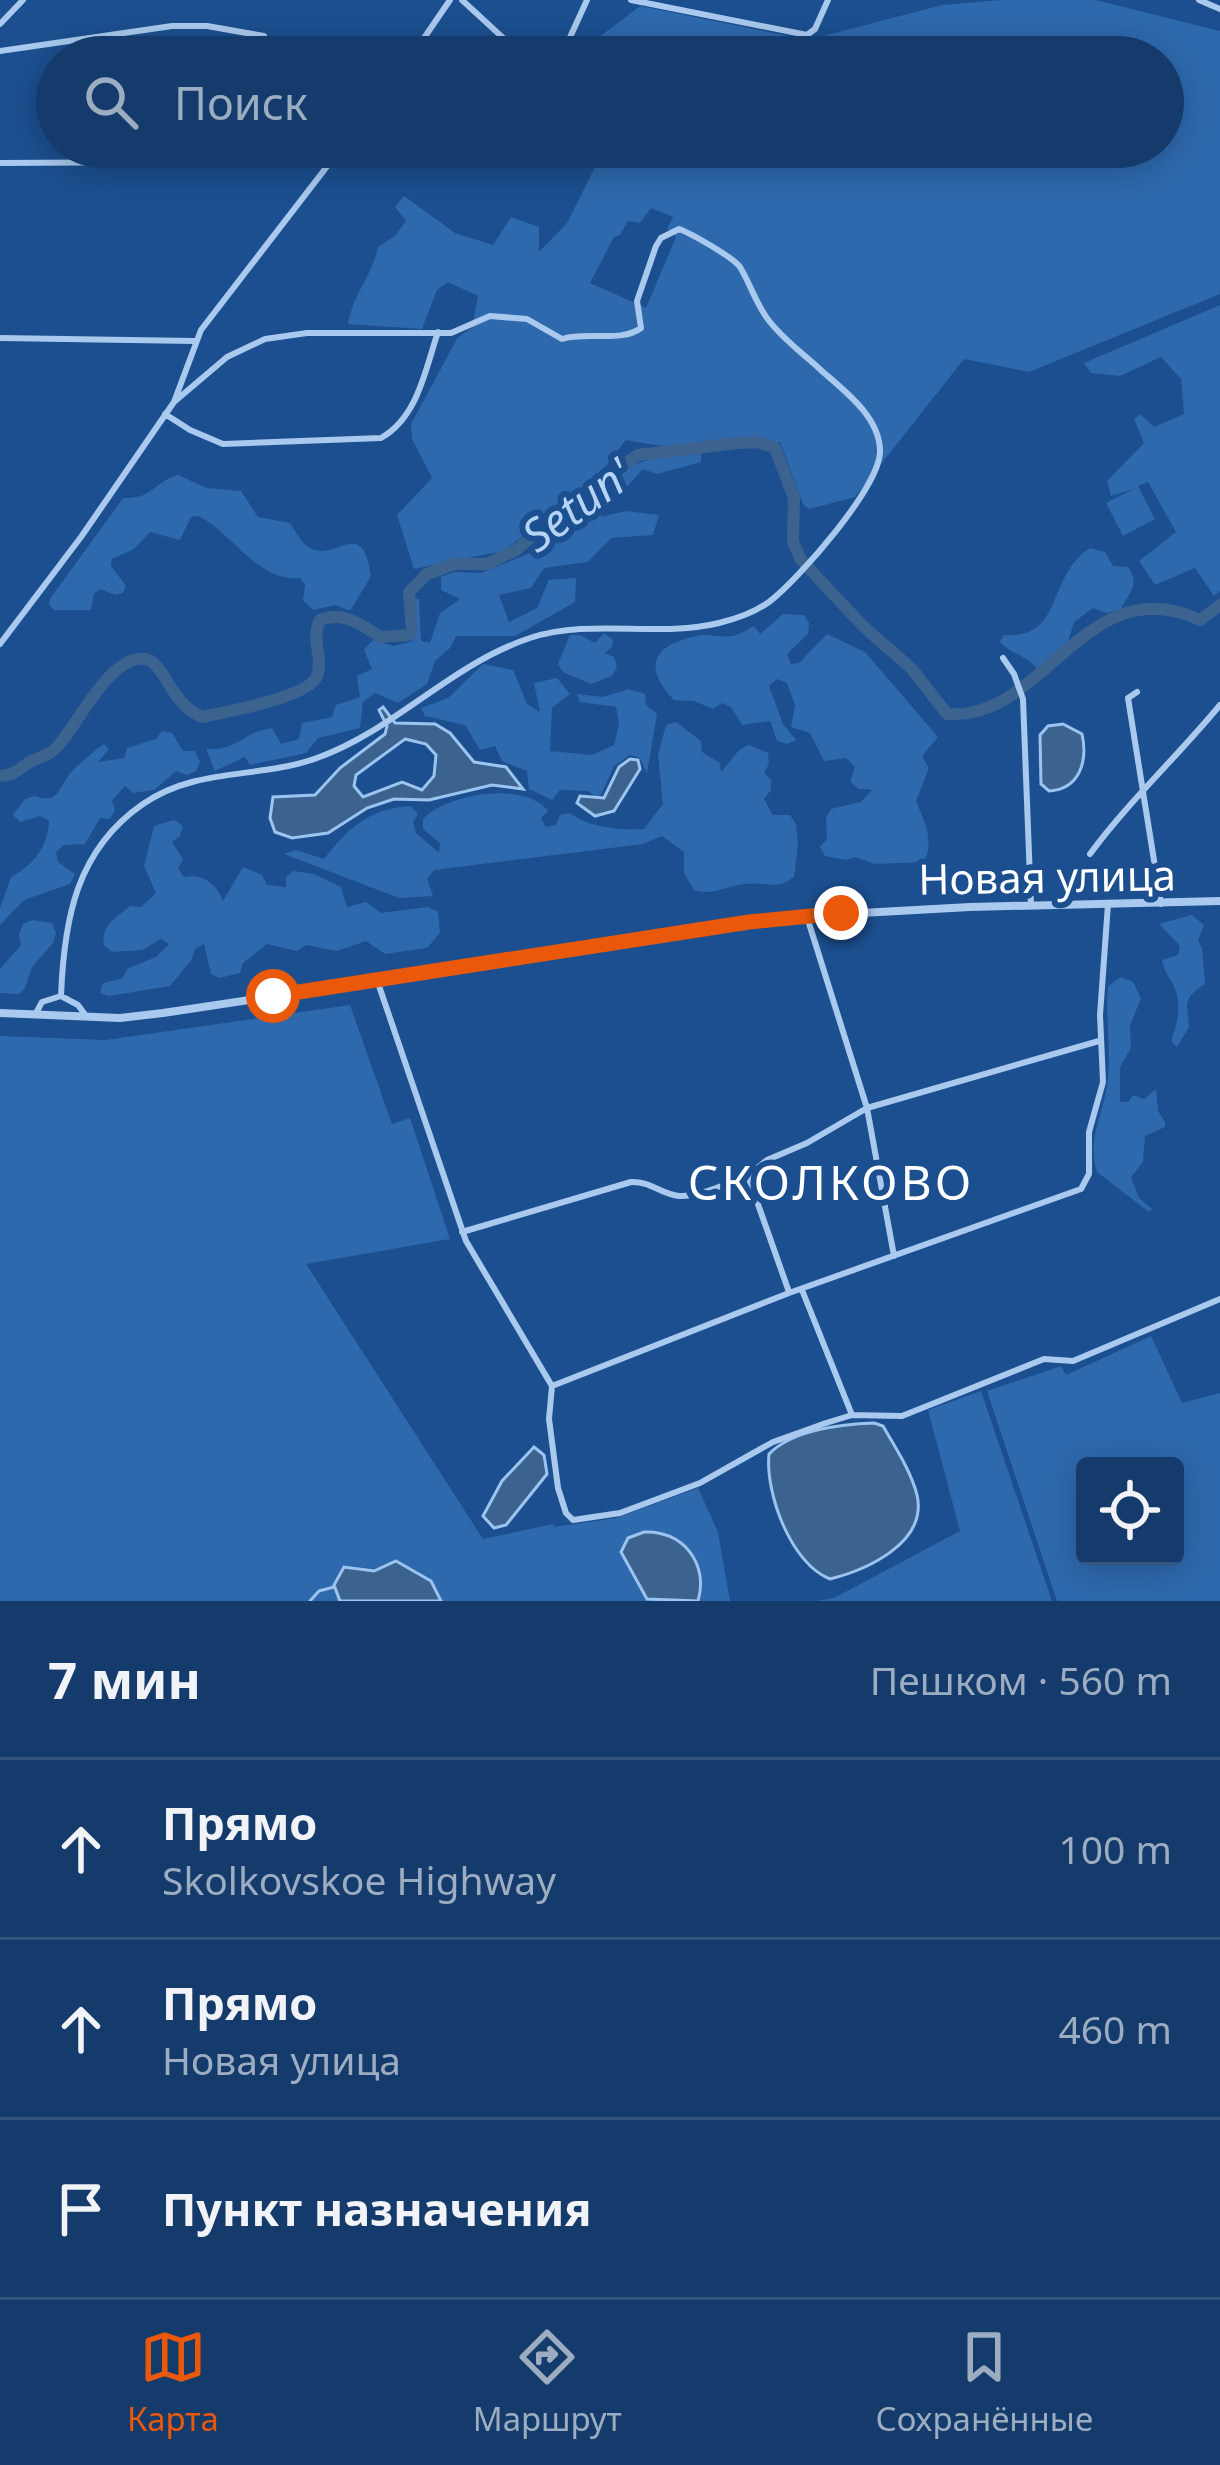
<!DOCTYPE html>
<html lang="ru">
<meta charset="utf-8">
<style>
:root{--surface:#143b6b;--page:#1d4271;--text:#f1f3f6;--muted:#9dadc1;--line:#33557e;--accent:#ea580c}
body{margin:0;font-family:"Noto Sans",sans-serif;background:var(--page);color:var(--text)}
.controls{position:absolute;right:36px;bottom:36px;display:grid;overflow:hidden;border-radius:12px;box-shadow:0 6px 30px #0003}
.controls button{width:108px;height:108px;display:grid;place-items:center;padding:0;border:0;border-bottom:3px solid var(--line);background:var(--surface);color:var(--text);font:60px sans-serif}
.stop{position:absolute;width:36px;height:36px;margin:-27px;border:9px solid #ea580c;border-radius:50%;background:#fff}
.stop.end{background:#ea580c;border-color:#fff;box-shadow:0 3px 12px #0008}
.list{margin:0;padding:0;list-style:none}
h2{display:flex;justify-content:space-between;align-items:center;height:156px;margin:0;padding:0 48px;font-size:51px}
h2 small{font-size:39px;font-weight:400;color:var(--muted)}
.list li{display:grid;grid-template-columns:78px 1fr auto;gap:36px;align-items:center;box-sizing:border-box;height:180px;padding:0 48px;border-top:3px solid var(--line)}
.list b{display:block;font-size:45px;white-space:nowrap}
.list p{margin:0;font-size:39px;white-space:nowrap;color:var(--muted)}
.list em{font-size:39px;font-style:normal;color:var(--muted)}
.icon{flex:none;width:66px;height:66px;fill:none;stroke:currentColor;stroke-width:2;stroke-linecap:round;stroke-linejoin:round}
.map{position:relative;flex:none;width:1220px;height:1601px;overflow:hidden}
.search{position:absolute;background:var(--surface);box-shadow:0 6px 30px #0003;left:36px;right:36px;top:36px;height:132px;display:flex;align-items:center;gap:30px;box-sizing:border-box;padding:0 42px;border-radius:66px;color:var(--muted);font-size:45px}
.sheet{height:696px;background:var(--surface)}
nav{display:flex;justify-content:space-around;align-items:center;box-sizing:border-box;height:168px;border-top:3px solid var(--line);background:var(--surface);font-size:33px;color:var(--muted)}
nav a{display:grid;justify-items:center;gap:6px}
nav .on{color:var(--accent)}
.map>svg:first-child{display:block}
</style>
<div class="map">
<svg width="1220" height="1601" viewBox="0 0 1220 1601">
<rect width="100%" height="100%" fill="#1b4f8f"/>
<path fill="#2e69ad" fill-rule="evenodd" d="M1001,0H1096L1220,31V294L1029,372L964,359L855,497L809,509L803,504L780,442L661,446L626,440L591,485L503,551L414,569L397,515L432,478L412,439L411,424L458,337L472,328L478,296L448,282L437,290L422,329L348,324C353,294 372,276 378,247L395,236L406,221L395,207L404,196L455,233L493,245L511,217L539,227V252L567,223L605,147H1163V57H586V47L640,6L808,40L942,5ZM651,208L673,217L667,229L676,237L646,308L590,283L614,237L620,235L628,221L640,223Z
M1220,305V591L1214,596L1195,568L1155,585L1139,561L1176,532L1148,482L1138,486L1155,519L1123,536L1106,503L1134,489L1111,496L1107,481L1144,443L1134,419L1140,414L1154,427L1184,414L1181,379L1161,357L1120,376L1091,373L1084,363Z
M701,451V462L657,474L643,469L600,517L626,511L659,515L653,535L611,538L588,562L544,568L531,588L499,595L509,622L537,608L549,580L576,578L575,602L515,636H456L450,648L435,661L427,684L398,703L375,693L363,702L360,728L318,738L306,753L250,765L245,757L215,771L206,749C241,750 239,733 272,728L281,744L299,739L302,723L332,717L336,705L360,697L357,676L372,669L364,650L373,640L394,646L413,641L410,598L419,599L421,641L430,643L440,613L460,599L441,590V577L455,572L481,573L535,551L538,540L583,518L608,483L629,466L667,454Z
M178,475L207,488L241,491L258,517L290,523C296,531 301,544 310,548C337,562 362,515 371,576L350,611L336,605L313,610L303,600L305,585L300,578C258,582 234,535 199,516L191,517L180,540L150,532L134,549L112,559L111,566L126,586L123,593L115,595L100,589L94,594L91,610H54L49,605L50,599L123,498C154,499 153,482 178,475Z
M1090,548L1105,552L1113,566L1128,567C1141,585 1129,592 1121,609L1107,613L1093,608L1074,622L1067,645L1044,667L1036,668C1026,655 1011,654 1000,642L1004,635C1065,639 1045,577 1090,548Z
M783,614L804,615L809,623L808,634L787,654L791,664L799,663L827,634L865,652L938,737L922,756L929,768L916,801C924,821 935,840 924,862L875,864L855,857L846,860L825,856L820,847L827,839L826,818L831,809L861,802L872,790L859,789L850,782L855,767L846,758L824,761L810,733L791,727L795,705L787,683L777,679L769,686L783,724L796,740L787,744L777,741L770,721L742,725L731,707L722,703L713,709L694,701L674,700C640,665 656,644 697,636C709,633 723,639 736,635C742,633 748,629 754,626L760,634Z
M604,633L613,640L612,647L605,653L614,657L617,667L612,676L591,684L563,672L558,664L570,635H580L595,643Z
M483,664L513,670L527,704L540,712L534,683L557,678L570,694L552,708L550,751L592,755L614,745L619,723L616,707L580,702L577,694L603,697L629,689L645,694L646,705L657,714L647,773L640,758L630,755L614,766L601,795L596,797L588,791L560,790L552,800L529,789L527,771L502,761L495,746L480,750L465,725L425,716L421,708L448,698Z
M676,722L701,741L702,752L720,763L721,772L740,749L749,745L768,753L769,764L764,773L771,780V790L764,799L773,815H790L796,824L798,845L794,877C776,891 764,881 744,884C726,886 713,896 694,890L684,873V852L662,836L643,844L434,870L427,879L433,896L399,898L284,854L296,850L324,859C349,828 367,809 411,806L418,814L413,822L416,833L439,853L440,843L423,829V819C446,794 525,780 548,811L541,818L546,827L556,825L560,815L570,813C588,827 621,831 644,829L663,804L658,755L666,725Z
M162,731L172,733L183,751H195L200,762L196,771L187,775L176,771L154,790L133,793L125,786L112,801L115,810L110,819L100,818L85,844L64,845L56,852L58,862L75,874L70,884L24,900L0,925V908L11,877C33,865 48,847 49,821L40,816L20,822L13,815L25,799L35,796C60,806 59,784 73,770C77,766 100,746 104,744L109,749L98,762L124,758L127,748L156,739Z
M174,820L183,826L180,836L172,842L183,859L178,869L184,877C202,873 217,884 223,901L243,867L262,875L267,885L286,887V877L294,871L314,874L341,887L347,907L366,902L381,913L428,907L438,912L440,933L427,948L385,954L366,941L337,951L306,945L297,951L267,944L243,963L240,973L220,978L211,974L204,944L195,949L192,959L170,986L109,996L100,993L103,983L123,978L127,969L156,957L169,944L161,939L142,950L112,952L104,945C100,925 117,918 130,906L141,907L156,893L144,866L154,826Z
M1192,915L1204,925L1198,941L1202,948L1205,984C1181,999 1188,1005 1189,1027L1177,1047L1171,1041C1177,1025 1182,1005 1175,989C1171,978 1166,977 1162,960L1178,955L1180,946L1159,924Z
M32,920L52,923L56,933L53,943L32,967L25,988L19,994L0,993V969L21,945L19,935L23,924Z
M1121,977L1133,982L1141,998L1130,1026L1131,1048L1120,1067V1102H1128L1133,1095L1144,1099L1156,1089L1158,1111L1165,1122V1127L1145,1136L1143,1162L1131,1177L1139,1198L1152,1209L1149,1212L1097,1172C1087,1140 1102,1117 1107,1086C1112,1054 1105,1019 1108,986Z
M350,1005L392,1124L410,1118L450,1239L306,1264L483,1539L553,1524L554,1527L616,1518L698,1488L718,1532L730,1601H0V1036L106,1040Z
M1151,1336L1182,1403L1220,1393V1601H1057L987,1391L1061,1366L1066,1375ZM1085,1466H1175V1556H1085Z
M981,1391L1052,1601H816L834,1598L960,1531L928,1410Z"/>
<path fill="#3c6290" stroke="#9cc4f0" stroke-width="3" fill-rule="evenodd" d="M383,707L395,723L435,724L450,733L474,762L506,767L523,789L492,785L429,800L394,799L367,808L328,833L292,838L275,832L270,818L273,797L315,795L340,768L385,734L387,726L379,710ZM405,739L426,744L436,755L434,776L422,790L402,782L363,797L354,786L356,775Z
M1063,724L1082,734C1088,761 1080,789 1049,791L1041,784L1040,735L1048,726Z
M630,759L638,760L640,769L614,811L595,816L577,803L580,796L604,798L619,767Z
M874,1423L883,1426C895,1447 911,1471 917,1495C928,1543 866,1570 830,1579C791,1564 765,1493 769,1454C792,1430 842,1424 874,1423Z
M534,1447L544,1455L547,1474L506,1525L494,1528L483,1516L502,1481Z
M644,1532C683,1530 709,1564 698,1601L647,1599L621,1552L628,1538Z
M396,1561L431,1581L441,1601H340L334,1585L344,1567L374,1571Z"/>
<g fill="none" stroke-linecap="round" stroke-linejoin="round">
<path stroke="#9cc4f0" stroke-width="3" d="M310,1601L319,1591L334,1587"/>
<path stroke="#3c6290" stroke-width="12" d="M0,776C12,775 16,772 25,765C36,757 47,758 57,747C78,725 109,655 145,659C164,661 170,704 202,717C223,712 309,698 317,676C324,657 310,639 320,620C344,610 362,626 381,637L409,635L412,630L409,592L427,574L455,564H487L516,550L534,535L560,524L611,473L638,455L738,443L758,442L775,448L794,498L793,542L801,560L864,627L912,669L947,714C1045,722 1085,566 1200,620L1220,605"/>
<path stroke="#a9c9ee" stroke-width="6" d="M462,0L513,47L540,57
M631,0L807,35L815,29L828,0
M1199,0L1220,9
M0,24L23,0
M0,51L172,26H207L264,36
M411,57L450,0
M561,57L587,0
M0,163L331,161
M0,338L194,341
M165,414L190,430L223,444L381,438C418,417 425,370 438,332
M0,644L81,537L174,402L201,330L342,147
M1003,658L1014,674L1023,699L1031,905
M1137,692L1128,698L1161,904
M1090,854C1129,801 1178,756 1220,705
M807,917L867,1108L894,1256
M377,980L466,1241L552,1386L549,1419L558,1488L566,1513L573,1520L620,1513L700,1483L773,1442L826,1423L852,1415L902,1416L1044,1359L1073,1361L1220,1299
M61,996C64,920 76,850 143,804C196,767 259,779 317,758C395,730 451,664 530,638C592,618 657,638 719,623C736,619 755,612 769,602C798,580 882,485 880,450C879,417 846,392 823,372C805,355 785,341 770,322C756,305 751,285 740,267C733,257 690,233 679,229L661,238L656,246L637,301L641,328C621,343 586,331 562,339L527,319L490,316L451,333H307L265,339L227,357L174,402
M35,1015L42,1002L61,996L78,1005L86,1016
M748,1176L767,1160L807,1143L867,1108L1099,1041
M462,1232L631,1182C650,1181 661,1194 679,1196C700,1197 727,1183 748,1176L789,1292
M802,1290L852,1415
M552,1386L789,1293L1081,1189L1089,1174V1132L1103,1082L1100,1015L1108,904"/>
<path stroke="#a9c9ee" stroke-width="8" d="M0,1013L120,1018L163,1013L807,916L970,907L1220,901"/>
</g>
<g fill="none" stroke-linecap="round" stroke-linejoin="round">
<path stroke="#ea580c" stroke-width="15" d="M273,996L749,922L841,913"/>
</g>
<g text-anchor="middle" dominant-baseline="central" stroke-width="12" stroke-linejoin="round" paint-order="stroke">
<g font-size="42" fill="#fff" stroke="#1b4f8f">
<text transform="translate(1047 876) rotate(-1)">Новая улица</text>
</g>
<g font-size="45" font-style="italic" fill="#b5d3f5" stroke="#1b4f8f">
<text transform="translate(576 504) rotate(-36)">Setun'</text>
</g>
<g font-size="48" letter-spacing="3" fill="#fff" stroke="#1b4f8f">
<text x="831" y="1181">СКОЛКОВО</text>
</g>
</g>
</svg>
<div class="controls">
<button><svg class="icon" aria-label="locate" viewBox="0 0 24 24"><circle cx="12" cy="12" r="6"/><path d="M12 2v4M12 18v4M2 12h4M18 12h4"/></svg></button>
</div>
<div class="stop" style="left:273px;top:996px"></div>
<div class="stop end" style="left:841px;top:913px"></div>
<div class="search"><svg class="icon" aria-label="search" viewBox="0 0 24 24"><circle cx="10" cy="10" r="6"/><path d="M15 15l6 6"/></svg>Поиск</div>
</div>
<section class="sheet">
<h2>7 мин<small>Пешком · 560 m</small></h2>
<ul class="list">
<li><svg class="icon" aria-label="ahead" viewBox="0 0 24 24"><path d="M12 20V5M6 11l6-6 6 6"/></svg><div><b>Прямо</b><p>Skolkovskoe Highway</p></div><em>100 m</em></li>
<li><svg class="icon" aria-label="ahead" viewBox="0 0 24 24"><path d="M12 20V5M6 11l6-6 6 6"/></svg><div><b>Прямо</b><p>Новая улица</p></div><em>460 m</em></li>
<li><svg class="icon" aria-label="arrive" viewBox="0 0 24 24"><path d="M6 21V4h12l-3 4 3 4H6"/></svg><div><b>Пункт назначения</b></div></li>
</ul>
</section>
<nav>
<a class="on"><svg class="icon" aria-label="map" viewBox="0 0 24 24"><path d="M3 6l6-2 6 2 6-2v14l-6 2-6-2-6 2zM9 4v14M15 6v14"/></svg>Карта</a>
<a><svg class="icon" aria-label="directions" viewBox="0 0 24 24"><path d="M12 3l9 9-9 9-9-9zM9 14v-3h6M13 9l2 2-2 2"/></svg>Маршрут</a>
<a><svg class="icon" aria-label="saved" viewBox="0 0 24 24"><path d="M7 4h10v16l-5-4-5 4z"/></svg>Сохранённые</a>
</nav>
